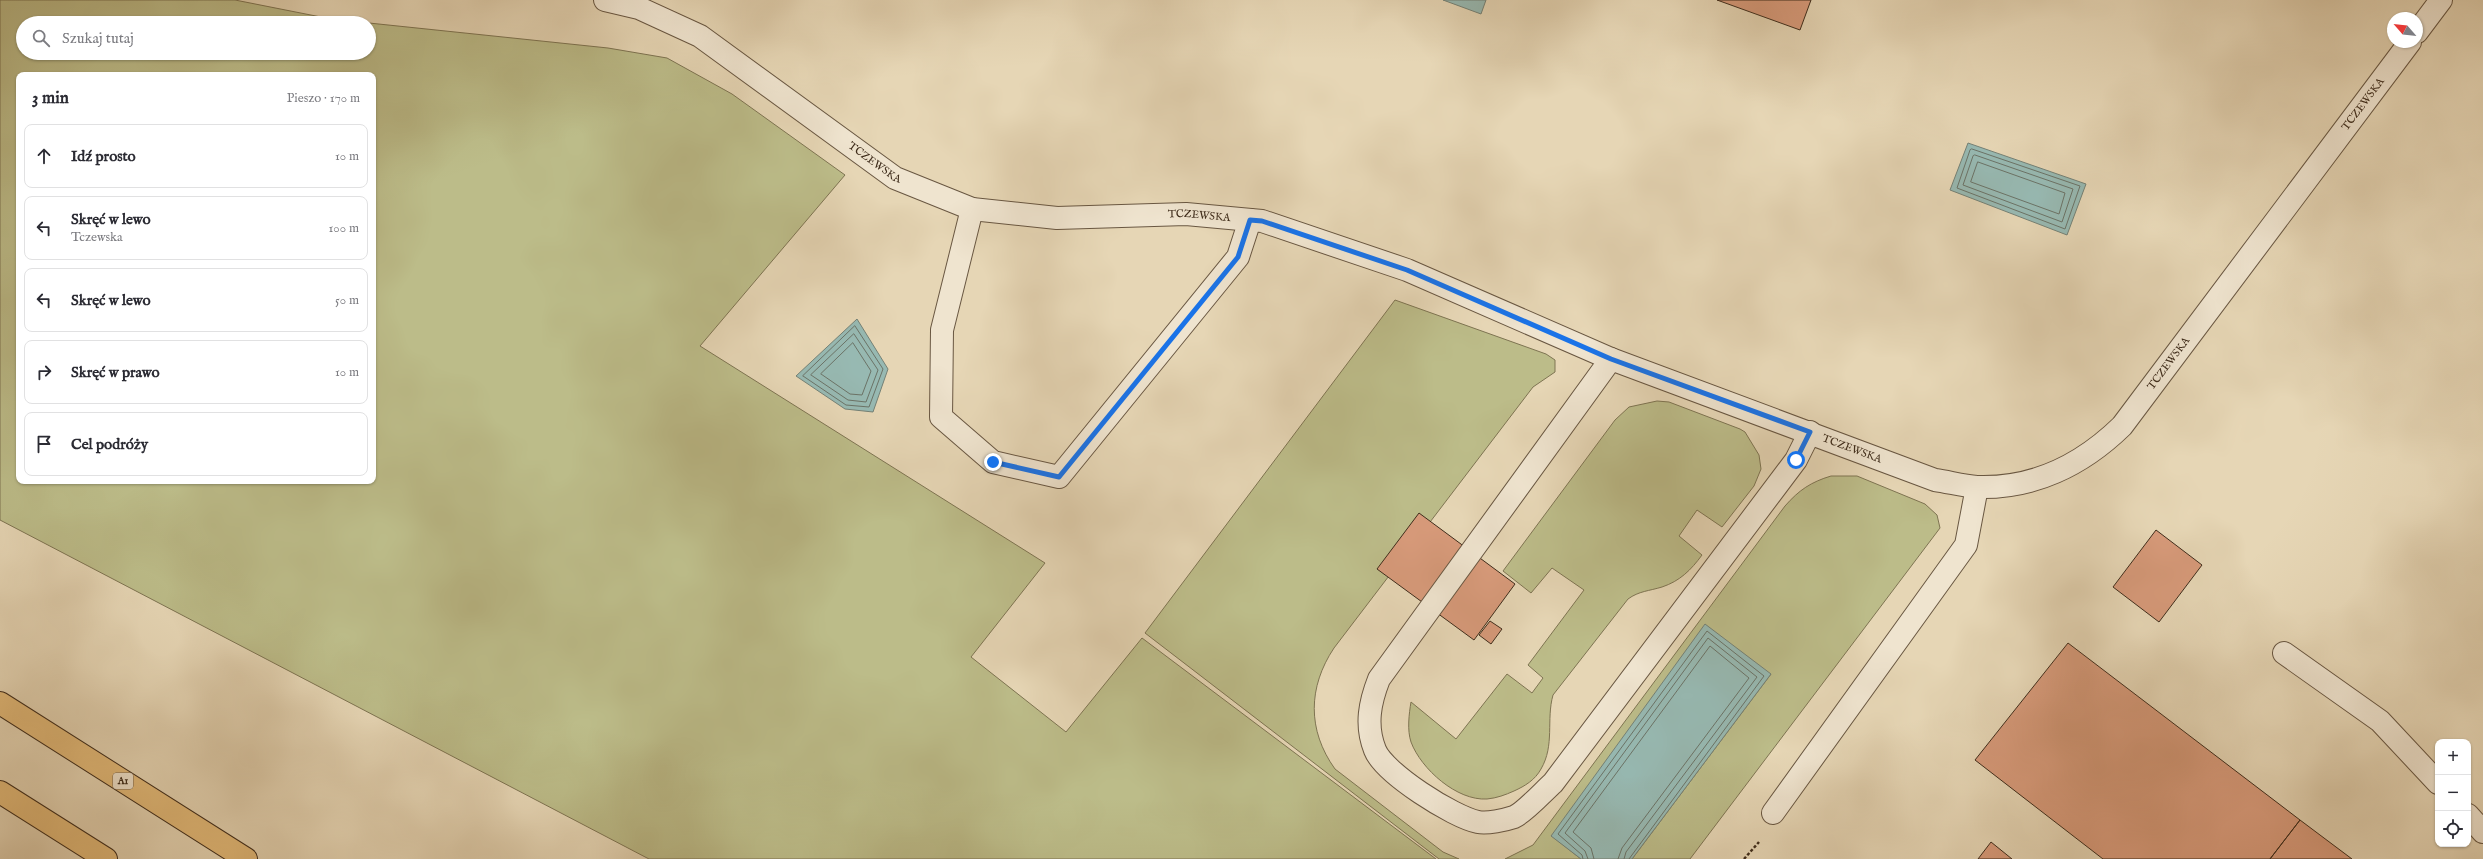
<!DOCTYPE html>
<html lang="pl">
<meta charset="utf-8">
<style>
:root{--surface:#fff;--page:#f2f2f3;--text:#2b2b33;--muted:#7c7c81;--line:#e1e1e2}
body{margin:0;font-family:"IM FELL English",serif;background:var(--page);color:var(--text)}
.controls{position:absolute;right:12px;bottom:12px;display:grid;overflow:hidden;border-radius:8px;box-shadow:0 1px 3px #0004}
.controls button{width:36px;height:36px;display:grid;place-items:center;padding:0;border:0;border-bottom:1px solid var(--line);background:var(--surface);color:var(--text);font:20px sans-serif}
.compass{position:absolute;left:2387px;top:12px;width:36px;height:36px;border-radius:50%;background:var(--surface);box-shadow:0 1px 3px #0004;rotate:298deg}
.stop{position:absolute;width:12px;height:12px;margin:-9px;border:3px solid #1a73e8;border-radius:50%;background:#fff}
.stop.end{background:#1a73e8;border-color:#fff;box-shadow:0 1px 4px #0008}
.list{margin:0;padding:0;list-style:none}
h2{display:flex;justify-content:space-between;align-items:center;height:52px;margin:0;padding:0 16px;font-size:17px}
h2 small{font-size:13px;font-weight:400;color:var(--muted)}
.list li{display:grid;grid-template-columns:26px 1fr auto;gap:12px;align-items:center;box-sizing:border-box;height:64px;margin:0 8px 8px;padding:0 8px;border:1px solid var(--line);border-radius:8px}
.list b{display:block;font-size:15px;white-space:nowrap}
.list p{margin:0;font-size:13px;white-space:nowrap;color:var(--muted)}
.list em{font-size:13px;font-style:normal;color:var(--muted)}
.icon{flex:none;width:22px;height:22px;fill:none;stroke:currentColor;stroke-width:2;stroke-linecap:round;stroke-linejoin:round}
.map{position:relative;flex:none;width:2483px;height:859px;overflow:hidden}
.search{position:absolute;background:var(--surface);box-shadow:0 1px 3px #0004;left:16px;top:16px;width:360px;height:44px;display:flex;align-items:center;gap:10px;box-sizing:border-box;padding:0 14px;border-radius:22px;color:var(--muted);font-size:15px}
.panel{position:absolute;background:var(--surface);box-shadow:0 1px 3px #0004;left:16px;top:72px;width:360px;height:412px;border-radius:8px}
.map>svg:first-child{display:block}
</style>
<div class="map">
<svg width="2483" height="859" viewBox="0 0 2483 859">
<rect width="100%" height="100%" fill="#e6d6b5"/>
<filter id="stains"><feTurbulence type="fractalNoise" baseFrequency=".005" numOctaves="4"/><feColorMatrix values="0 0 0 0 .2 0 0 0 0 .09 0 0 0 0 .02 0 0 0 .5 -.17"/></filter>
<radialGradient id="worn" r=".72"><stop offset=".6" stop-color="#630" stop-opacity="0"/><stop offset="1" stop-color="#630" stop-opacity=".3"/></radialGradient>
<path fill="#bcbc89" stroke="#7e7452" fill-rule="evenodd" d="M0,0H235L341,21L364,23H23V53H369V23L608,48L667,58L732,94L845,175L700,346L1045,563L971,657L1066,732L1142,638L1436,859H649L0,520ZM19,75H373V481H19Z
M1395,300L1546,354L1555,360V372L1533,387L1334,648C1308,687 1307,730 1335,769L1443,852L1459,859H1439L1145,633Z
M1657,401L1669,402L1740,429L1745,432L1759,455L1761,469L1754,486L1722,527L1697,510L1679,536L1702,555C1691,570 1680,581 1662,587C1649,591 1639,591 1628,599L1553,695C1546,720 1555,745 1541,769C1535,780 1525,786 1514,791C1505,795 1497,798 1487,799C1457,801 1421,769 1411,742C1407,730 1409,714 1411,702L1456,739L1507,674L1532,693L1543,678L1528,665L1584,590L1552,568L1531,593L1503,571L1615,420L1629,407Z
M1831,476H1857L1925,504L1937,515L1940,528L1690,859H1632L1771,674L1552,836L1581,859H1505L1533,845L1785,506C1799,490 1811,482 1831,476Z"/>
<path fill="#97b9b2" stroke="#748176" d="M1443,0H1486L1481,14Z
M1968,143L2086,184L2067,235L1950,190Z
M857,319L888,369L873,412L845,409L796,376Z
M1705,624L1771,674L1632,859H1581L1551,836Z"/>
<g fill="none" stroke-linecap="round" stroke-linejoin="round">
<path stroke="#6b7367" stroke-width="1" d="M1972,149L2080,186L2065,229L1957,188L1970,150Z
M1975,155L2073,189L2062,222L1963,185L1973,156Z
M1978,162L2065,193L2059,214L1971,182Z
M855,326L883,369L869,407L846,405L803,376Z
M854,334L878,370L866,402L848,400L811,375Z
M853,343L871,371L862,395L850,394L821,374Z
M1583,859L1582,855L1558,834L1707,631L1764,676L1629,859
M1588,859L1585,851L1565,833L1708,638L1757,677L1626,852L1624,859
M1594,859L1591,848L1573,832L1710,646L1749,678L1622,848L1618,859"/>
</g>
<path fill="#d79a7a" stroke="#3f2d1c" d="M1717,0H1811L1800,30Z
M1419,513L1515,584L1474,640L1377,569Z
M2156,530L2202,565L2159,622L2113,587Z
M1490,621L1502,629L1491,644L1479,635Z
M2068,643L2300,820L2270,859H2103L1975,760Z
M2300,820L2352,859H2270Z
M1991,842L2012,859H1978Z"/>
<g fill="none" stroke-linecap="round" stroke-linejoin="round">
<defs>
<path id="service" d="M972,209L942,330L941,417L993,462L1059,477L1238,257L1250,220
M1611,359L1379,679C1370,702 1365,725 1375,750C1384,773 1453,817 1478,822C1487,824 1505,820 1514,817C1524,813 1544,791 1553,783L1796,460L1810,432
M2284,653L2380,721L2438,783
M1773,813L1966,545L1977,487
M2468,815L2483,832"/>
<g id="minor">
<path id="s1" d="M605,0L639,8L700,36L895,178L972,209L1057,218L1186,214L1262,221L1407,270L1611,359L1935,480C1949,482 1963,486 1977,487C2033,489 2082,465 2122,426L2410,42"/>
<path d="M2417,32L2441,0"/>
</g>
<path id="motorway" d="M0,703L246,859
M0,792L106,859"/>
</defs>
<use href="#service" stroke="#695742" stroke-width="24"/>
<use href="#minor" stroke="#695742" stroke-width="24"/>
<use href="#motorway" stroke="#3f2d1c" stroke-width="24"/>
<path stroke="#3f2d1c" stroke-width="2.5" stroke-dasharray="3 2" stroke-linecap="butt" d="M1744,859L1759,842"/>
<use href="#service" stroke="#efe4cf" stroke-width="22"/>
<use href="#minor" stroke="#efe4cf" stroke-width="22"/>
<use href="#motorway" stroke="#e3bb7a" stroke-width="22"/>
</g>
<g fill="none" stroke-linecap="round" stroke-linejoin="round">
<path stroke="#1a73e8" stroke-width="5" d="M993,462L1059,477L1238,257L1250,220L1262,221L1407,270L1611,359L1810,432L1796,460"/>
</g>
<g text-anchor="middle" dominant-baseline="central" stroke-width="3.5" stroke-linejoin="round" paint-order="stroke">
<rect fill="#efe4cf" stroke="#746452" stroke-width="1" x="113" y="773" width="20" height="16" rx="3"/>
<g font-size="10" font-weight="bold" fill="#3f2d1c">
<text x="123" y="781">A1</text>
</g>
<g font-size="11" fill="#3f2d1c" stroke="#efe4cf">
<text stroke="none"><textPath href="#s1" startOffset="2045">TCZEWSKA</textPath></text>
<text stroke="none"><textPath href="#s1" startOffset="318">TCZEWSKA</textPath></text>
<text stroke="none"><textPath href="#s1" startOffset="654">TCZEWSKA</textPath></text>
<text stroke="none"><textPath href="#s1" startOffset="1721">TCZEWSKA</textPath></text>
<text stroke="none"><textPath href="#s1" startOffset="1350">TCZEWSKA</textPath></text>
</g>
</g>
<rect width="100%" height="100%" filter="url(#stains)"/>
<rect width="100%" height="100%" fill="url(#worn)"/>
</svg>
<div class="controls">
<button>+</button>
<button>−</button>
<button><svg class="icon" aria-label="locate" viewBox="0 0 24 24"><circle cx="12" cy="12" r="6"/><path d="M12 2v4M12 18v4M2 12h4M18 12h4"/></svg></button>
</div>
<svg class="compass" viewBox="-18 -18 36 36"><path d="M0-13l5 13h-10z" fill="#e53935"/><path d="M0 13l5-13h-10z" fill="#7c7c81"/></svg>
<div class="stop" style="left:1796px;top:460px"></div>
<div class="stop end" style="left:993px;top:462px"></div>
<div class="search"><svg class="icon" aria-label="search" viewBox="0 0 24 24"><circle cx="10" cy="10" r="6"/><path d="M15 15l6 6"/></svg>Szukaj tutaj</div>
<section class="panel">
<h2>3 min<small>Pieszo · 170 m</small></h2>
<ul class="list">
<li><svg class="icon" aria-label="ahead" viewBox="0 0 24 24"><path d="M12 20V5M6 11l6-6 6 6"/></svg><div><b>Idź prosto</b></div><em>10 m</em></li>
<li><svg class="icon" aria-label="left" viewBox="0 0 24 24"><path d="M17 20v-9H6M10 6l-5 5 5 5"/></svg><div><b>Skręć w lewo</b><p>Tczewska</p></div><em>100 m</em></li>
<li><svg class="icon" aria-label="left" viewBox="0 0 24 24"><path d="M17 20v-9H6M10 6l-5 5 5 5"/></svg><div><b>Skręć w lewo</b></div><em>50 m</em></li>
<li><svg class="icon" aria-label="right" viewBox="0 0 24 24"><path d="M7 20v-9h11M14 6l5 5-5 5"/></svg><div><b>Skręć w prawo</b></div><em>10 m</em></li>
<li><svg class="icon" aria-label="arrive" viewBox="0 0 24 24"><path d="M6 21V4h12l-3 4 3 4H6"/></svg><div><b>Cel podróży</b></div></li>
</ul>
</section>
</div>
